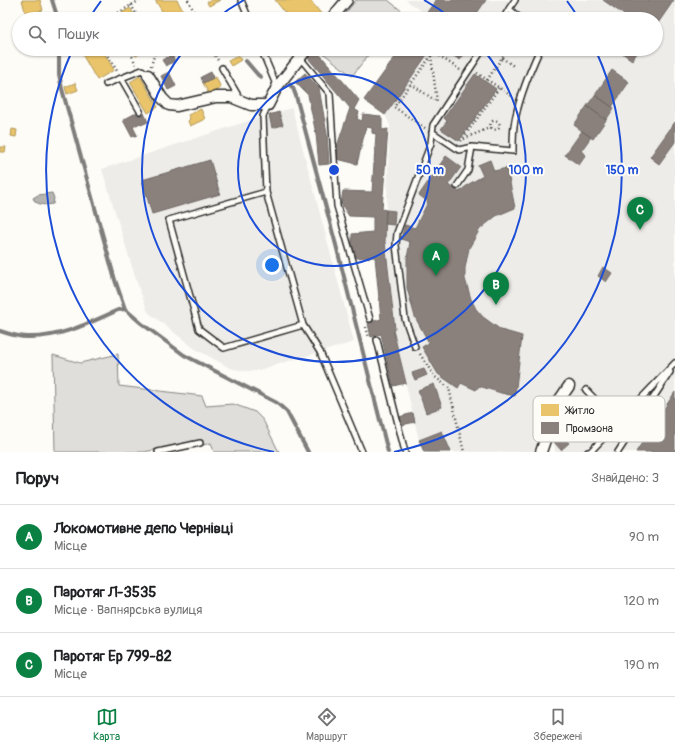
<!DOCTYPE html>
<html lang="uk">
<meta charset="utf-8">
<style>
:root{--surface:#fff;--page:#f2f2f2;--text:#202124;--muted:#757577;--line:#e0e0e0;--accent:#0b8043}
body{margin:0;font-family:Pangolin,sans-serif;background:var(--page);color:var(--text)}
.you{position:absolute;left:272px;top:265px;width:14px;height:14px;margin:-10px;border:3px solid #fff;border-radius:50%;background:#1a73e8;box-shadow:0 0 0 6px #1a73e833}
.badge{display:grid;place-items:center;width:26px;height:26px;border-radius:50%;background:var(--accent);color:#fff;font-size:13px;font-weight:700}
.pin{position:absolute;translate:-50% -33px;filter:drop-shadow(0 1px 2px #0008)}
.pin::after{content:'';position:absolute;top:21px;width:14px;height:12px;background:inherit;clip-path:polygon(0 0,100% 0,50% 100%)}
.list{margin:0;padding:0;list-style:none}
h2{display:flex;justify-content:space-between;align-items:center;height:52px;margin:0;padding:0 16px;font-size:17px}
h2 small{font-size:13px;font-weight:400;color:var(--muted)}
.list li{display:grid;grid-template-columns:26px 1fr auto;gap:12px;align-items:center;box-sizing:border-box;height:64px;padding:0 16px;border-top:1px solid var(--line)}
.list b{display:block;font-size:15px;white-space:nowrap}
.list p{margin:0;font-size:13px;white-space:nowrap;color:var(--muted)}
.list em{font-size:13px;font-style:normal;color:var(--muted)}
.icon{flex:none;width:22px;height:22px;fill:none;stroke:currentColor;stroke-width:2;stroke-linecap:round;stroke-linejoin:round}
.map{position:relative;flex:none;width:675px;height:452px;overflow:hidden}
.search{position:absolute;background:var(--surface);box-shadow:0 1px 3px #0004;left:12px;right:12px;top:12px;height:44px;display:flex;align-items:center;gap:10px;box-sizing:border-box;padding:0 14px;border-radius:22px;color:var(--muted);font-size:15px}
.sheet{height:244px;background:var(--surface)}
nav{display:flex;justify-content:space-around;align-items:center;box-sizing:border-box;height:56px;border-top:1px solid var(--line);background:var(--surface);font-size:11px;color:var(--muted)}
nav a{display:grid;justify-items:center;gap:2px}
nav .on{color:var(--accent)}
.map>svg:first-child{display:block}
</style>
<div class="map">
<svg width="675" height="452" viewBox="0 0 675 452">
<rect width="100%" height="100%" fill="#fdfcf7"/>
<filter id="ink" filterUnits="userSpaceOnUse"><feTurbulence type="fractalNoise" baseFrequency=".025" numOctaves="2"/><feDisplacementMap in="SourceGraphic" scale="8" xChannelSelector="R" yChannelSelector="G"/><feConvolveMatrix kernelMatrix="1 2 1 2 8 2 1 2 1" color-interpolation-filters="sRGB"/></filter>
<g filter="url(#ink)">
<path fill="#edece8" d="M406,0H675V452H555L554,442L561,408L565,398L576,386L569,378L557,391L534,452H424L419,440L393,330L395,329L385,242L390,125L385,115L364,100L401,49H656V19H422L425,14Z
M292,108L354,342L255,371H244L230,368L194,348L148,312L137,283L102,169L263,116Z"/>
<path fill="#dfdeda" stroke="#858482" d="M356,0H388L403,12L397,19H341Z
M318,49H373L352,76Z
M118,354L119,386L202,396L206,406L233,404L255,412L263,420L279,452H214L211,443L203,445L202,440L144,452H55L53,355L80,363Z"/>
<path fill="#b5b4b1" stroke="#7e7d7b" d="M52,193L54,198L53,204C46,205 39,206 34,200L33,198L38,195Z"/>
<path fill="#e9c46a" stroke="#b09657" d="M22,0H40L43,10L26,15Z
M155,0H177L188,19H167Z
M212,0H220L209,6L207,2Z
M275,0H310L323,16L318,19H290Z
M130,8L137,19H114L113,18Z
M79,49H102L114,70L97,80Z
M132,49H147L136,56Z
M238,56L241,60L231,66L228,61Z
M140,76L158,107L148,113L130,82Z
M216,77L221,88L209,94L203,83Z
M75,83L78,90L67,94L65,87Z
M201,109L205,119L190,126L188,121L190,119L188,115Z
M12,129L17,130L16,137L11,136Z
M0,147H6L5,152H0Z"/>
<path fill="#8a817c" stroke="#6e6764" d="M436,0H486L473,19H422Z
M603,0H674L656,26V19H630Z
M401,49H431L385,115L364,100Z
M452,49H459L465,53L460,60L449,53Z
M619,49H640L632,60L618,50Z
M316,50L359,100L354,109L359,112L357,119L362,121L363,114L380,116L382,119V130L388,129L382,209L386,210L385,242L395,329L393,330L406,383L393,386L381,334L371,337L368,323L381,319L375,257L357,258L352,245V234L373,232V217L349,216L341,204L343,191L372,192L376,134L372,133V128L366,127L357,164L337,159V146L350,108L308,58Z
M172,55L175,61L166,66L162,60Z
M612,70L629,82L612,107L595,95Z
M169,72L176,86L168,90L161,76Z
M211,72L213,78L203,83L201,77Z
M305,73L319,88L327,134L329,164L319,165L316,134L308,95L295,82Z
M475,74L496,89L459,141L441,129L447,121L444,118Z
M595,95L614,108L606,120L587,106Z
M587,106L606,120L593,139L574,125Z
M279,112L283,125L272,128L269,115Z
M136,113L138,116L144,113L148,122L141,125L140,123L133,127L137,135L132,137L123,120Z
M675,122V142L659,164L650,157Z
M582,131L591,137L581,151L586,155L579,165L565,155Z
M446,156L461,167L448,185L459,192L469,184L483,176L478,165L490,160L494,171L507,168L515,208L496,216L480,229L469,248L465,268V279L471,299L476,309L483,317L501,330L522,336L515,396L501,393L479,386L476,390L461,383L458,388L438,374L422,347L429,343L415,317L407,288V258L410,242L401,239L405,225L415,228L428,202L419,195Z
M210,160L220,194L152,214L142,180Z
M386,210L395,211L394,225L385,224Z
M603,267L612,273L606,282L598,276Z
M424,369L427,375L415,380L412,373Z
M434,384L442,407L426,413L418,390Z
M675,392V452H636Z
M413,413L415,422L402,425L399,417Z
M442,431L451,452H424L419,440Z
M562,435L569,443L561,450L554,442Z"/>
<g fill="none" stroke-linecap="round" stroke-linejoin="round">
<path stroke="#7e7d7b" stroke-width="4" d="M52,0L58,19
M59,49V74L62,89L115,280L125,309L141,323L184,355L277,403L287,412L308,452
M246,61L258,75L261,77
M290,85L293,88L296,96L336,245L388,452
M0,331C9,334 18,337 27,337C59,338 90,323 118,310L125,309"/>
<defs>
<path id="service" d="M241,0L249,19
M515,0L509,9L521,19
M503,19L509,9
M261,49L277,87
M300,58L330,94L337,206L370,319
M222,68L240,99
M121,78L140,111
M106,84L142,70L148,75
M432,132L459,150L472,147L513,151C513,143 513,134 514,126C518,99 529,73 540,49
M457,186L468,170L472,147
M266,192L169,220L199,329L224,348L303,325L266,192L263,116L268,105
M303,325L320,352L362,452
M377,340L405,452
M415,347L405,319L396,245L397,233L431,143L433,125L483,49
M586,390L618,423
M158,452L200,443
M588,452H590L675,363
M618,452L670,372"/>
<path id="minor" d="M331,19L347,0
M148,75L162,98L169,105L177,106L216,97H231L251,105H268L277,87L307,49
M541,452L558,402L569,386"/>
</defs>
<use href="#service" stroke="#2b2b2b" stroke-width="8"/>
<use href="#minor" stroke="#2b2b2b" stroke-width="13"/>
<path stroke="#2b2b2b" stroke-width="2.5" stroke-dasharray="1 3" stroke-linecap="butt" d="M188,0L198,19
M131,5L139,19
M108,19L140,0
M104,49L117,71
M129,49L136,65
M211,49L219,62
M431,56L437,102
M502,58L515,67
M151,66L156,49
M477,73L513,97
M487,80L508,49
M411,84L436,101
M490.5 125a4.5 4.5 0 1 1 9 0a4.5 4.5 0 1 1-9 0Z
M425,128L394,107L434,52L460,70
M464,139L491,127
M461,141L499,88
M366,327L369,337
M420,354L434,376L449,388L464,452"/>
<use href="#service" stroke="#fdfcf7" stroke-width="5"/>
<use href="#minor" stroke="#fdfcf7" stroke-width="10"/>
</g>
</g>
<g fill="none" stroke="#1d4ed8" stroke-width="2">
<circle cx="334" cy="170" r="96"/>
<path d="M216 19A192 192 0 0 1 244 0M424 0A192 192 0 0 1 452 19M483 49A192 192 0 1 1 185 49"/>
<path d="M274 452A288 288 0 0 1 72 51M90 17A288 288 0 0 1 101 1M567 1A288 288 0 0 1 578 17M596 51A288 288 0 0 1 394 452"/>
</g>
<rect x="533" y="396" width="132" height="46" rx="6" fill="#fdfcf7" stroke="#bebdba" stroke-width="1"/>
<rect x="541" y="404" width="18" height="12" fill="#e9c46a"/>
<rect x="541" y="422" width="18" height="12" fill="#8a817c"/>
<g font-size="11" fill="#2b2b2b">
<text x="566" y="414">Житло</text>
<text x="566" y="432">Промзона</text>
</g>
<circle cx="334" cy="170" r="6" fill="#1d4ed8" stroke="#fdfcf7" stroke-width="2"/>
<g font-size="12" text-anchor="middle" font-weight="bold" fill="#1d4ed8" stroke="#fdfcf7" stroke-width="4" stroke-linejoin="round" paint-order="stroke">
<text x="430" y="174">50 m</text>
<text x="526" y="174">100 m</text>
<text x="622" y="174">150 m</text>
</g>
</svg>
<div class="you"></div>
<div class="pin badge" style="left:436px;top:276px">A</div>
<div class="pin badge" style="left:496px;top:305px">B</div>
<div class="pin badge" style="left:640px;top:230px">C</div>
<div class="search"><svg class="icon" aria-label="search" viewBox="0 0 24 24"><circle cx="10" cy="10" r="6"/><path d="M15 15l6 6"/></svg>Пошук</div>
</div>
<section class="sheet">
<h2>Поруч<small>Знайдено: 3</small></h2>
<ul class="list">
<li><span class="badge">A</span><div><b>Локомотивне депо Чернівці</b><p>Місце</p></div><em>90 m</em></li>
<li><span class="badge">B</span><div><b>Паротяг Л-3535</b><p>Місце · Вапнярська вулиця</p></div><em>120 m</em></li>
<li><span class="badge">C</span><div><b>Паротяг Ер 799-82</b><p>Місце</p></div><em>190 m</em></li>
</ul>
</section>
<nav>
<a class="on"><svg class="icon" aria-label="map" viewBox="0 0 24 24"><path d="M3 6l6-2 6 2 6-2v14l-6 2-6-2-6 2zM9 4v14M15 6v14"/></svg>Карта</a>
<a><svg class="icon" aria-label="directions" viewBox="0 0 24 24"><path d="M12 3l9 9-9 9-9-9zM9 14v-3h6M13 9l2 2-2 2"/></svg>Маршрут</a>
<a><svg class="icon" aria-label="saved" viewBox="0 0 24 24"><path d="M7 4h10v16l-5-4-5 4z"/></svg>Збережені</a>
</nav>
